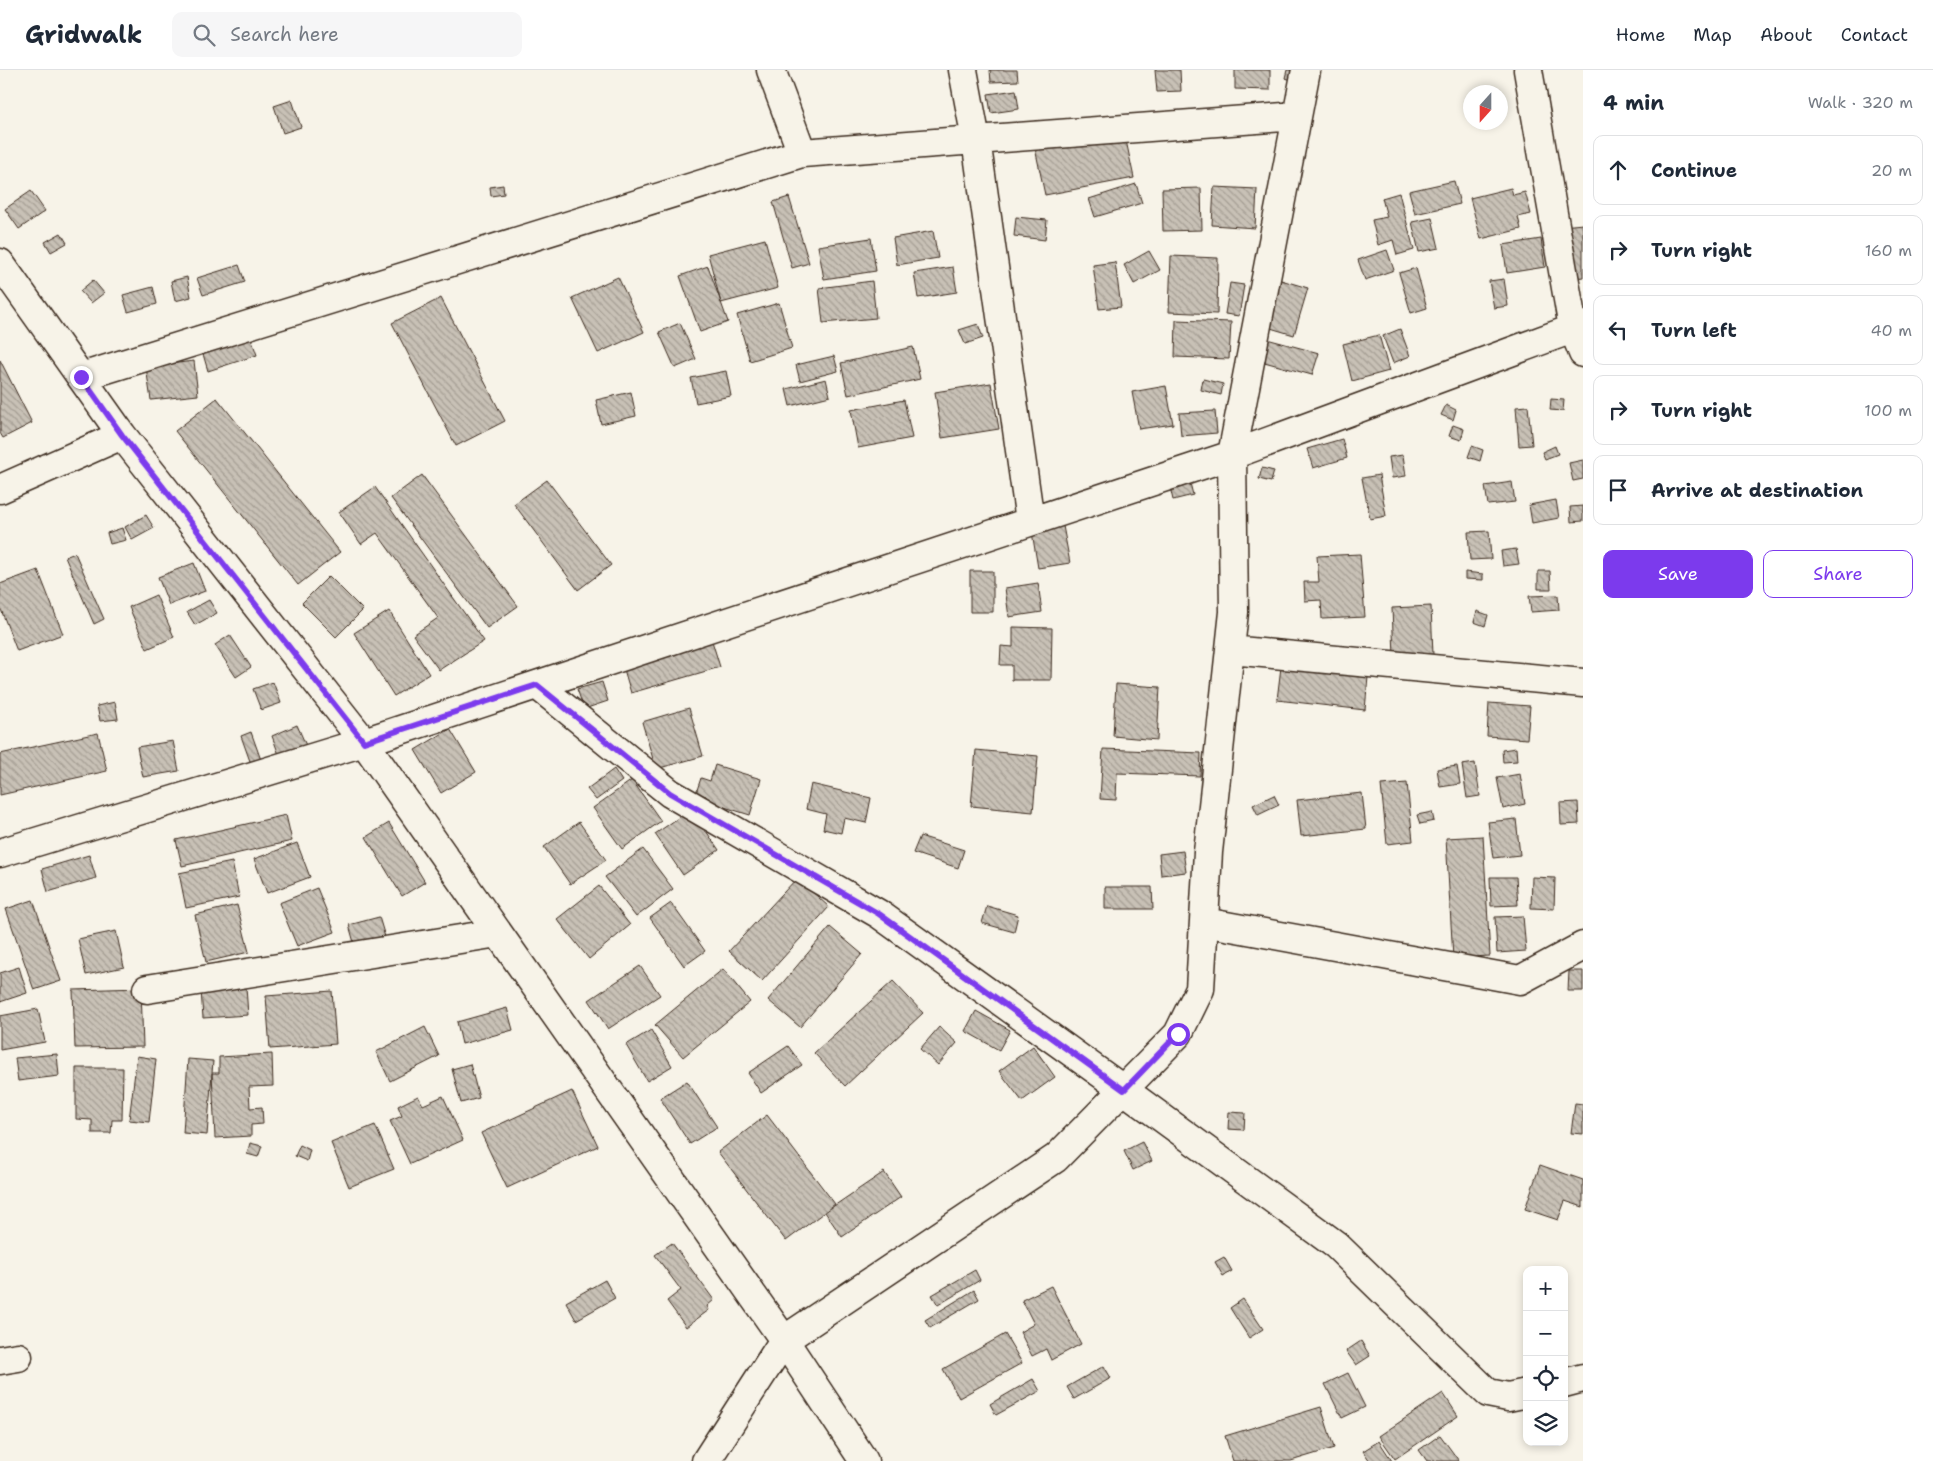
<!DOCTYPE html>
<meta charset="utf-8">
<style>
:root{--surface:#fff;--page:#f6f6f7;--text:#1f2937;--muted:#747a83;--line:#e0e1e3;--accent:#7c3aed}
body{margin:0;font-family:"Shantell Sans",sans-serif;background:var(--page);color:var(--text)}
.controls{position:absolute;right:15px;bottom:15px;display:grid;overflow:hidden;border-radius:10px;box-shadow:0 2px 8px #0003}
.controls button{width:45px;height:45px;display:grid;place-items:center;padding:0;border:0;border-bottom:1px solid var(--line);background:var(--surface);color:var(--text);font:25px sans-serif}
.compass{position:absolute;left:1463px;top:15px;width:45px;height:45px;border-radius:50%;background:var(--surface);box-shadow:0 2px 8px #0003;rotate:201deg}
.stop{position:absolute;width:15px;height:15px;margin:-11px;border:4px solid #7c3aed;border-radius:50%;background:#fff}
.stop.end{background:#7c3aed;border-color:#fff;box-shadow:0 1px 5px #0008}
.list{margin:0;padding:0;list-style:none}
h2{display:flex;justify-content:space-between;align-items:center;height:65px;margin:0;padding:0 20px;font-size:21px}
h2 small{font-size:16px;font-weight:400;color:var(--muted)}
.list li{display:grid;grid-template-columns:32px 1fr auto;gap:15px;align-items:center;box-sizing:border-box;height:70px;margin:0 10px 10px;padding:0 10px;border:1px solid var(--line);border-radius:10px}
.list b{display:block;font-size:19px;white-space:nowrap}
.list em{font-size:16px;font-style:normal;color:var(--muted)}
.actions{display:flex;gap:10px;padding:15px 20px}
.actions a{flex:1;padding:11px 0;border:1px solid var(--accent);border-radius:10px;text-align:center;font-size:18px;color:var(--accent)}
.actions .main{background:var(--accent);color:#fff}
.icon{flex:none;width:28px;height:28px;fill:none;stroke:currentColor;stroke-width:2;stroke-linecap:round;stroke-linejoin:round}
.map{position:relative;flex:none;width:1583px;height:1391px;overflow:hidden}
header{display:flex;align-items:center;gap:30px;box-sizing:border-box;height:70px;padding:0 25px;background:var(--surface);border-bottom:1px solid var(--line)}
header strong{font-size:24px}
nav{display:flex;gap:28px;margin-inline-start:auto;font-size:18px}
.search{width:350px;height:45px;background:var(--page);display:flex;align-items:center;gap:12px;box-sizing:border-box;padding:0 18px;border-radius:10px;color:var(--muted);font-size:19px}
main{display:flex}
aside{flex:1;background:var(--surface)}
.map>svg:first-child{display:block}
</style>
<header>
<strong>Gridwalk</strong>
<div class="search"><svg class="icon" aria-label="search" viewBox="0 0 24 24"><circle cx="10" cy="10" r="6"/><path d="M15 15l6 6"/></svg>Search here</div>
<nav><a>Home</a><a>Map</a><a>About</a><a>Contact</a></nav>
</header>
<main>
<div class="map">
<svg width="1583" height="1391" viewBox="0 0 1583 1391">
<defs>
<pattern id="building-back-hatch" width="6" height="6" patternUnits="userSpaceOnUse" patternTransform="scale(1.25)"><rect width="6" height="6" fill="#c8c1b6"/><path d="M-1 5l2 2M0 0l6 6M5-1l2 2" fill="none" stroke="#a49d93"/></pattern>
</defs>
<rect width="100%" height="100%" fill="#f7f3e8"/>
<filter id="ink" filterUnits="userSpaceOnUse"><feTurbulence type="fractalNoise" baseFrequency=".02" numOctaves="2"/><feDisplacementMap in="SourceGraphic" scale="10" xChannelSelector="R" yChannelSelector="G"/><feConvolveMatrix kernelMatrix="1 2 1 2 8 2 1 2 1" color-interpolation-filters="sRGB"/></filter>
<g filter="url(#ink)">
<path fill="url(#building-back-hatch)" stroke="#3b2a1e" d="M990,0H1017L1018,11L991,12Z
M1155,0H1180L1181,21L1157,22Z
M1235,0H1270V20L1235,19Z
M1287,0H1298L1296,11L1285,8Z
M1016,20L1019,39L991,43L988,24Z
M292,30L301,57L283,63L274,36Z
M1124,61L1134,108L1045,125L1035,78Z
M1454,111L1460,134L1415,144L1409,121Z
M1136,114L1142,133L1095,147L1089,129Z
M503,115L504,124L491,126L490,117Z
M1214,117L1257,119L1255,158L1212,155Z
M1201,118L1202,160L1163,161L1162,119Z
M1511,118L1513,125L1525,122L1531,144L1518,147L1521,159L1481,169L1470,128Z
M31,121L45,141L19,159L5,139Z
M1399,123L1414,180L1397,185L1393,170L1378,175L1372,150L1387,147L1382,128Z
M789,127L809,193L792,198L773,132Z
M1016,147L1047,150L1045,170L1014,166Z
M1432,148L1439,178L1419,182L1412,152Z
M1583,154V207L1568,209L1562,156Z
M933,161L938,188L897,195L893,168Z
M61,163L67,173L51,182L45,172Z
M871,168L876,201L824,209L818,176Z
M765,169L778,218L721,233L708,184Z
M1541,169L1545,197L1507,203L1503,175Z
M1387,180L1394,200L1365,210L1358,190Z
M1149,181L1160,200L1134,214L1124,195Z
M1171,186L1218,188L1217,244L1169,242Z
M1115,192L1121,237L1099,239L1093,195Z
M239,195L245,212L203,225L197,208Z
M708,196L728,252L700,262L680,206Z
M953,197L957,222L918,228L914,203Z
M1416,198L1427,238L1411,243L1399,203Z
M187,207L191,227L175,231L171,211Z
M618,207L644,262L598,283L572,228Z
M1504,209L1508,236L1494,238L1489,211Z
M93,210L104,223L91,233L80,221Z
M1281,210L1308,218L1294,265L1267,257Z
M872,211L876,248L823,253L819,218Z
M1230,213L1244,215L1239,246L1225,244Z
M153,217L157,234L128,242L123,225Z
M441,228L505,351L456,376L392,253Z
M779,233L792,278L750,291L737,245Z
M1176,250L1231,252L1229,289L1175,287Z
M680,253L696,289L675,298L659,262Z
M978,254L983,268L965,274L959,260Z
M1400,259L1410,286L1393,293L1383,266Z
M1379,265L1389,301L1352,311L1343,274Z
M251,268L257,285L208,301L203,284Z
M1263,268L1319,283L1312,305L1257,290Z
M913,277L920,309L848,325L841,293Z
M834,286L838,301L800,311L796,295Z
M0,290L32,353L3,368L0,363Z
M194,291L198,325L151,330L146,297Z
M726,301L731,326L696,333L691,308Z
M826,309L830,326L790,336L786,319Z
M1203,309L1223,314L1221,325L1201,320Z
M991,313L999,359L942,368L935,322Z
M1166,316L1173,354L1139,359L1132,322Z
M631,322L636,346L601,354L596,330Z
M217,328L340,482L298,515L175,361Z
M1551,329L1564,330L1563,341L1550,340Z
M904,330L912,368L858,378L851,340Z
M1446,335L1456,340L1453,350L1441,345Z
M1528,336L1532,375L1519,376L1516,337Z
M1215,341L1217,363L1181,366L1179,343Z
M1453,355L1464,359L1461,370L1449,366Z
M1342,369L1347,388L1313,398L1307,379Z
M1472,376L1483,380L1480,391L1468,387Z
M1555,376L1558,384L1545,389L1542,382Z
M1403,385L1406,406L1392,408L1389,387Z
M1583,390V409L1573,411L1569,393Z
M1262,398L1274,401L1271,412L1259,409Z
M422,405L518,536L487,558L391,428Z
M1379,405L1386,446L1370,449L1362,408Z
M547,410L611,495L578,520L514,434Z
M1512,412L1515,432L1488,435L1485,416Z
M1190,413L1193,425L1173,430L1170,417Z
M375,417L484,571L439,600L413,565L438,548L377,463L361,474L339,442Z
M1556,430L1559,448L1532,453L1529,435Z
M1583,436V451L1571,452L1570,437Z
M146,445L154,458L132,470L125,457Z
M1063,456L1070,493L1038,498L1032,462Z
M122,458L126,470L110,474L107,463Z
M1489,461L1491,489L1470,490L1468,462Z
M1516,479L1519,494L1503,496L1501,481Z
M75,483L104,549L94,554L65,487Z
M1360,484L1365,547L1322,549L1321,530L1305,531L1304,512H1319L1317,486Z
M194,493L205,521L169,535L158,507Z
M38,500L63,564L17,581L0,537V514Z
M970,501H993V542H970Z
M1538,501H1550L1551,519H1538Z
M1465,502L1483,504V510L1465,509Z
M329,506L363,540L336,567L302,533Z
M1038,513L1042,542L1009,547L1005,518Z
M156,525L174,567L147,579L129,537Z
M1558,525L1559,540L1531,542L1529,526Z
M209,530L217,543L195,555L187,542Z
M1431,536L1433,585L1394,586L1392,538Z
M389,541L429,604L394,626L354,563Z
M1477,541L1488,545L1485,556L1474,552Z
M1013,557L1052,558L1051,610H1012V595H1000L1001,576L1013,577Z
M230,565L251,597L236,607L215,575Z
M712,571L720,597L631,623L623,596Z
M1281,597L1368,607L1365,640L1277,630Z
M273,612L281,633L261,640L253,619Z
M602,612L608,631L584,639L577,619Z
M1116,614L1160,617L1157,670L1113,666Z
M115,632L118,649L100,651L97,636Z
M1489,633L1530,636L1527,669L1487,666Z
M689,638L703,686L656,699L642,652Z
M297,655L308,680L281,690L272,666Z
M450,659L476,702L441,723L415,680Z
M251,662L261,690L251,694L241,666Z
M98,663L107,701L0,725V684Z
M173,671L179,701L143,707L137,677Z
M1516,678L1517,691L1503,692L1502,680Z
M1103,679L1201,683L1200,706L1117,703L1116,730L1100,729Z
M976,680L1038,686L1033,742L971,736Z
M1475,693L1480,726L1467,728L1462,695Z
M715,695L761,709L750,745L705,731L706,726L696,723L701,708L710,711Z
M1457,696L1460,714L1440,717L1437,699Z
M614,699L622,711L596,730L587,719Z
M1520,704L1525,734L1503,739L1497,708Z
M632,710L661,751L622,779L593,738Z
M1407,713L1413,771L1387,774L1381,715Z
M811,714L871,728L866,753L844,748L841,763L823,759L826,744L806,739Z
M1362,723L1366,759L1301,766L1297,730Z
M1274,725L1279,735L1258,745L1253,735Z
M1578,732L1579,754L1561,755L1560,733Z
M691,739L719,780L683,805L655,764Z
M1432,742L1434,751L1420,754L1417,745Z
M286,745L292,771L182,796L176,770Z
M1516,749L1520,785L1493,788L1488,752Z
M579,752L606,790L570,814L544,777Z
M389,753L425,812L402,826L366,767Z
M920,766L964,780L958,798L913,783Z
M1483,766L1490,886L1453,888L1446,768Z
M297,773L310,807L267,823L254,789Z
M643,779L673,819L636,847L605,807Z
M1183,781L1186,802L1161,805L1159,784Z
M89,785L96,808L48,822L42,799Z
M232,792L239,827L186,838L179,803Z
M1490,807H1516L1518,835L1491,836Z
M1532,807L1555,808L1554,839L1531,838Z
M797,808L829,837L762,911L729,881Z
M599,816L630,855L589,889L557,849Z
M1105,817H1152L1153,839H1105Z
M317,818L335,862L297,876L279,833Z
M33,830L61,911L34,920L6,839Z
M671,833L705,881L684,896L650,848Z
M237,835L249,882L206,892L195,845Z
M987,836L1018,845L1014,862L982,853Z
M1523,846L1526,881L1497,883L1495,847Z
M379,847L385,867L355,876L349,855Z
M830,857L862,884L800,957L768,930Z
M116,861L124,897L86,905L78,869Z
M640,896L660,925L608,959L589,930Z
M19,897L27,923L0,932V903Z
M723,899L750,932L683,987L655,955Z
M1569,901H1583V921H1568Z
M893,911L923,943L845,1016L814,983Z
M246,917L248,945L203,948L201,920Z
M141,918L143,977L75,978L73,920Z
M332,921L336,974L270,979L266,926Z
M507,938L513,960L462,974L457,952Z
M38,939L45,972L0,980V946Z
M976,941L1010,960L999,980L965,961Z
M425,957L439,986L390,1011L376,982Z
M939,957L957,973L938,995L920,979Z
M651,960L672,996L647,1011L626,975Z
M788,976L802,995L761,1023L748,1003Z
M1033,976L1055,1007L1022,1031L999,1001Z
M57,984L59,1006L18,1011L15,988Z
M272,984L273,1016L249,1017L250,1038L262,1037L263,1054L251,1055V1066L215,1068L212,1003H219V987Z
M137,986L156,989L149,1052L129,1050Z
M188,989L213,991L207,1065L183,1063Z
M470,994L479,1028L461,1033L452,999Z
M76,998H123L122,1050H112L111,1063H92V1050L76,1049Z
M687,1011L717,1057L690,1074L660,1028Z
M572,1021L598,1076L507,1118L481,1063Z
M418,1026L423,1035L443,1026L463,1070L410,1094L390,1051L402,1046L398,1036Z
M1575,1033L1583,1034V1064L1571,1063Z
M1229,1042L1245,1043L1244,1060L1228,1059Z
M767,1045L835,1134L786,1171L718,1082Z
M375,1055L394,1099L349,1117L331,1073Z
M1142,1072L1152,1091L1133,1100L1124,1081Z
M250,1073L262,1076L258,1087L247,1084Z
M300,1075L310,1080L307,1091L295,1086Z
M1540,1095L1583,1110V1137L1565,1131L1558,1150L1525,1139Z
M884,1102L901,1127L842,1167L825,1142Z
M672,1173L714,1230L707,1236L709,1240L686,1257L667,1231L681,1220L655,1185Z
M1224,1187L1232,1201L1223,1206L1215,1192Z
M975,1200L980,1210L938,1235L932,1225Z
M605,1210L615,1228L576,1250L566,1232Z
M1051,1216L1081,1274L1051,1290L1046,1279L1032,1286L1020,1262L1034,1254L1022,1230Z
M974,1220L979,1229L930,1258L925,1250Z
M1243,1229L1263,1259L1249,1268L1230,1238Z
M1005,1264L1022,1293L959,1328L943,1299Z
M1361,1271L1370,1286L1356,1295L1346,1281Z
M1104,1296L1111,1308L1074,1329L1067,1317Z
M1348,1303L1365,1337L1342,1348L1325,1314Z
M1033,1309L1040,1321L996,1345L990,1334Z
M1443,1323L1458,1346L1395,1389L1379,1366Z
M1321,1337L1334,1378L1291,1391H1233L1225,1366Z
M1440,1365L1459,1391H1427L1419,1380Z
M1379,1371L1392,1391H1370L1363,1381Z"/>
<g fill="none" stroke-linecap="round" stroke-linejoin="round">
<defs>
<path id="street" d="M771,0L802,83L1297,46
M963,0L976,70L1030,451
M1528,0L1573,258L1583,283
M0,193L122,365L364,672L784,1270L864,1391
M81,307L802,83
M0,419L122,365
M1230,580L1583,613
M537,615L670,723L879,844L1124,1020L1336,1175L1488,1323L1508,1327L1527,1323
M0,783L364,672L1232,385L1583,255
M1204,852L1520,910L1583,876
M147,919L498,863
M0,1290L18,1287
M1564,1313L1583,1308
M706,1391L784,1270L1056,1088L1178,964L1200,919L1208,782L1234,542L1232,385L1306,0"/>
</defs>
<use href="#street" stroke="#3b2a1e" stroke-width="31"/>
<use href="#street" stroke="#f7f3e8" stroke-width="28"/>
</g>
</g>
<g fill="none" stroke-linecap="round" stroke-linejoin="round" filter="url(#ink)">
<path stroke="#7c3aed" stroke-width="6" d="M81,307L122,365L364,672L537,615L670,723L879,844L1124,1020L1178,964"/>
</g>
</svg>
<div class="controls">
<button>+</button>
<button>−</button>
<button><svg class="icon" aria-label="locate" viewBox="0 0 24 24"><circle cx="12" cy="12" r="6"/><path d="M12 2v4M12 18v4M2 12h4M18 12h4"/></svg></button>
<button><svg class="icon" aria-label="layers" viewBox="0 0 24 24"><path d="M12 4l9 5-9 5-9-5zM3 14l9 5 9-5"/></svg></button>
</div>
<svg class="compass" viewBox="-18 -18 36 36"><path d="M0-13l5 13h-10z" fill="#e53935"/><path d="M0 13l5-13h-10z" fill="#747a83"/></svg>
<div class="stop" style="left:1178px;top:964px"></div>
<div class="stop end" style="left:81px;top:307px"></div>
</div>
<aside>
<h2>4 min<small>Walk · 320 m</small></h2>
<ul class="list">
<li><svg class="icon" aria-label="ahead" viewBox="0 0 24 24"><path d="M12 20V5M6 11l6-6 6 6"/></svg><div><b>Continue</b></div><em>20 m</em></li>
<li><svg class="icon" aria-label="right" viewBox="0 0 24 24"><path d="M7 20v-9h11M14 6l5 5-5 5"/></svg><div><b>Turn right</b></div><em>160 m</em></li>
<li><svg class="icon" aria-label="left" viewBox="0 0 24 24"><path d="M17 20v-9H6M10 6l-5 5 5 5"/></svg><div><b>Turn left</b></div><em>40 m</em></li>
<li><svg class="icon" aria-label="right" viewBox="0 0 24 24"><path d="M7 20v-9h11M14 6l5 5-5 5"/></svg><div><b>Turn right</b></div><em>100 m</em></li>
<li><svg class="icon" aria-label="arrive" viewBox="0 0 24 24"><path d="M6 21V4h12l-3 4 3 4H6"/></svg><div><b>Arrive at destination</b></div></li>
</ul>
<div class="actions"><a class="main">Save</a><a>Share</a></div>
</aside>
</main>
